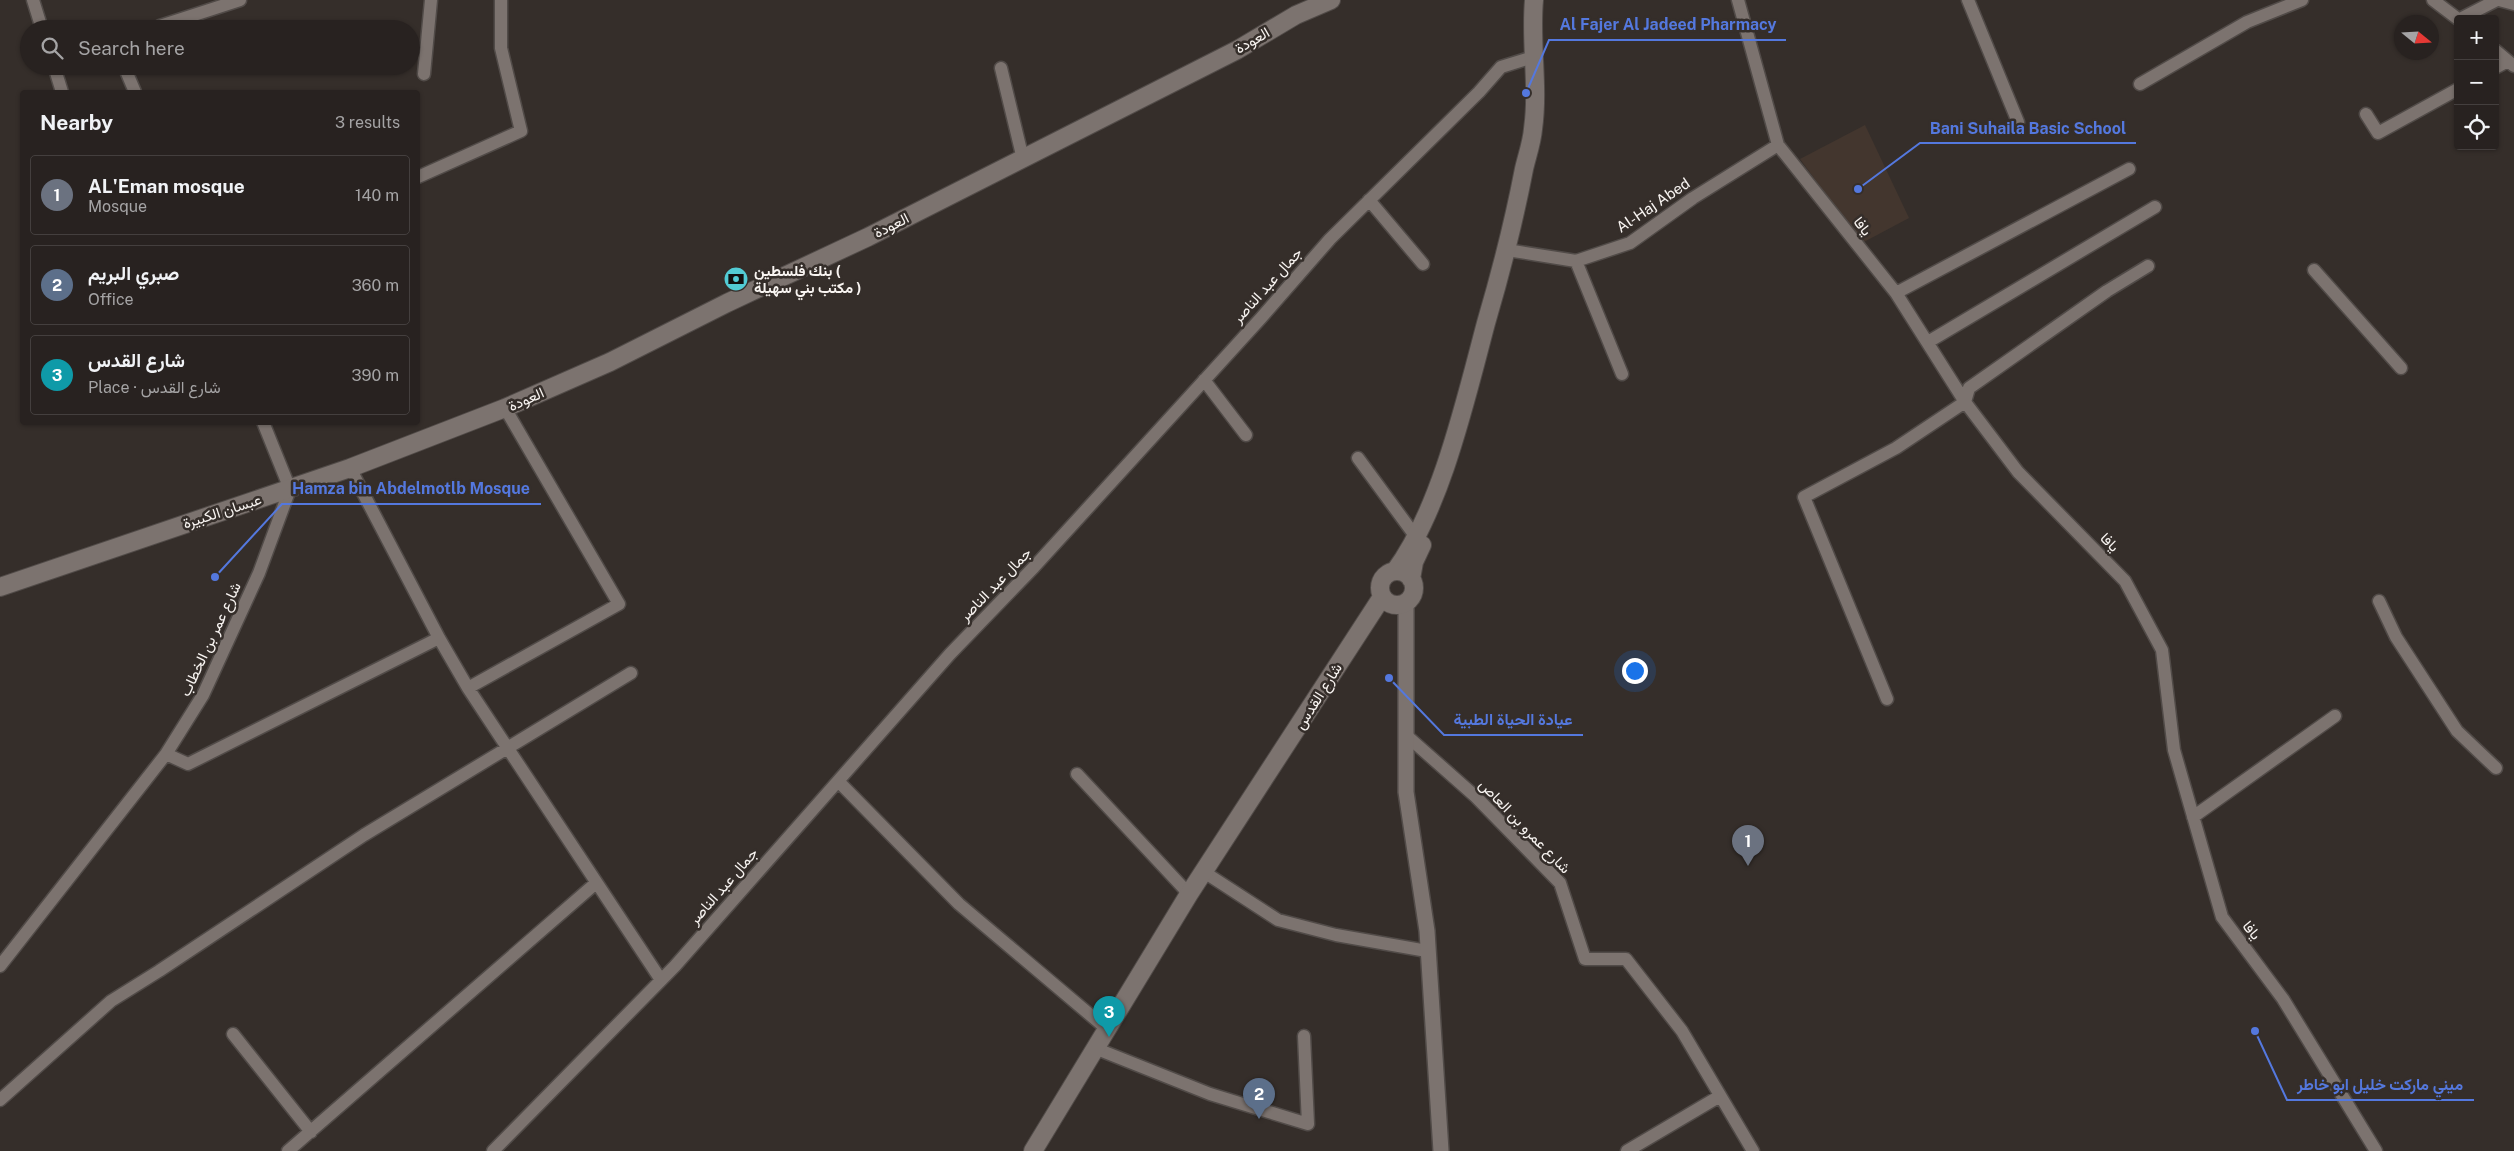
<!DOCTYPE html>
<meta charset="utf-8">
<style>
:root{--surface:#282220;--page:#302a29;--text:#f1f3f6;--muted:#a5a4a5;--line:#443f3e;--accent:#52ccd5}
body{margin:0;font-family:"Public Sans",Vazirmatn,sans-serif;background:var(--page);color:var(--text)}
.controls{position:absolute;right:15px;top:15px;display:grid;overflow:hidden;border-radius:5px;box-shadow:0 1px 4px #0004}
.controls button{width:45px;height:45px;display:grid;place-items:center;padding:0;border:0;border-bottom:1px solid var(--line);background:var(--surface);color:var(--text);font:25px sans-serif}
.compass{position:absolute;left:2394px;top:15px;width:45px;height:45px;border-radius:50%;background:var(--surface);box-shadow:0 1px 4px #0004;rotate:108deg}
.you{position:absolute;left:1634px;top:670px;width:18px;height:18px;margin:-12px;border:4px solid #fff;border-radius:50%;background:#1a73e8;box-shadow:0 0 0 8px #1a73e833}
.badge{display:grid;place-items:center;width:32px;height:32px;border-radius:50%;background:var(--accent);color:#fff;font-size:16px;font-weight:700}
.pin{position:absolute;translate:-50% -41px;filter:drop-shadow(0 1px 2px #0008)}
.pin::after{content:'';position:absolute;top:26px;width:18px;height:15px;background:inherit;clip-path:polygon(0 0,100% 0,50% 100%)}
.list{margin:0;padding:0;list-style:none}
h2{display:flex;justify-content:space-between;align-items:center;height:65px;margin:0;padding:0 20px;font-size:21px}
h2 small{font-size:16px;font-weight:400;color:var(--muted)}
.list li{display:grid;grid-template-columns:32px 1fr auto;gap:15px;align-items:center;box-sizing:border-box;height:80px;margin:0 10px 10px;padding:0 10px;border:1px solid var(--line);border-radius:5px}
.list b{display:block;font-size:19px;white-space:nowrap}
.list p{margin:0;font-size:16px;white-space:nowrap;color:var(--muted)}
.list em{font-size:16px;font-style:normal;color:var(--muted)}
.icon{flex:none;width:28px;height:28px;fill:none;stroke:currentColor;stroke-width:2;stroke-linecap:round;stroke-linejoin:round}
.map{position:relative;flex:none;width:2514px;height:1151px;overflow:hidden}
.search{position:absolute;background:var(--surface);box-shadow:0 1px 4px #0004;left:20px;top:20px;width:400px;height:55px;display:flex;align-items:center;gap:12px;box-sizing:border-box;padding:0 18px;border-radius:28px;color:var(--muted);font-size:19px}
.panel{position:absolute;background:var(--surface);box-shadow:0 1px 4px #0004;left:20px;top:90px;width:400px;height:335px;border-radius:5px}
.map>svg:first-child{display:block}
</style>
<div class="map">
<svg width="2514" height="1151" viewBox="0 0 2514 1151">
<rect width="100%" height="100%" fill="#352e2a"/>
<path fill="#43362e" d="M1865,125L1909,218L1862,243L1800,159Z"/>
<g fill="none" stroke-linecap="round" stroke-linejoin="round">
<defs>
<path id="minor" d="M33,0L42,29
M1738,0L1778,145L1896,293L1965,402L2018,472L2125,581L2162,650L2174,750L2222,917L2283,999L2376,1151
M1968,0L2018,122
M2433,0L2458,19
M2499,0L2514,4
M2460,19L2497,0
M157,29L160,26L240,0
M2495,50L2514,66
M54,66L62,92
M124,66L135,92
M1001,68L1023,159
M2495,68L2508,61
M424,74L431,0
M2140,84L2247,22L2302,0
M2366,114L2378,133L2458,89
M418,177L521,131L501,48V0
M1369,200L1423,264
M1507,250L1576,261L1630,243L1693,198L1778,145
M1576,261L1622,374
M2314,270L2401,368
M1896,293L2129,169
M1928,342L2155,207
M1204,380L1246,435
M1358,458L1416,537
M350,468L439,638L468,688L661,980
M2379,601L2396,637L2457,731L2496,768
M468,688L619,604L505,408
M1887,699L1804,497L1896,448L1965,402L1969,388L2107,291L2148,266
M1407,736L1476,797L1560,883L1585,959H1626L1682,1031L1753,1151
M166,754L188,764L439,638
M1077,774L1189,894
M838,781L959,904L1108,1030
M2193,817L2335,716
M1204,872L1278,920L1336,935L1427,951
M0,966L166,754L203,695L259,573L290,489L263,422
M233,1034L311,1132
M1097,1049L1210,1094L1308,1124L1304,1036
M0,1100L111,1001L159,971L364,835L631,673
M288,1151L596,883
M493,1151L675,966L950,654L1034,567L1261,318L1330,239L1479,92L1501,67L1533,57
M1627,1151L1720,1096"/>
<path id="tertiary" d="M1406,603V792L1427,931L1441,1151"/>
<path id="secondary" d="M1380 588a17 17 0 1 1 34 0a17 17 0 1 1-34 0Z
M1395,571C1441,509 1466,398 1486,323C1501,272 1514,221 1524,169C1527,156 1532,142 1533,129C1539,86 1530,43 1534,0
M1411,579L1414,562L1422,545
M0,587L350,468L505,408L610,362L727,303L868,237L1237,50L1296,15L1331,0
M1033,1151L1189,894L1382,597"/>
</defs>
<use href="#minor" stroke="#514b48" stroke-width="15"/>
<use href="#tertiary" stroke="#514b48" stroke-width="18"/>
<use href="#secondary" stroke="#514b48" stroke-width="20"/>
<use href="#minor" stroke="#7c736f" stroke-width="12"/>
<use href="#tertiary" stroke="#7c736f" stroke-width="15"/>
<use href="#secondary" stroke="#7c736f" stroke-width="18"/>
</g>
<defs>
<symbol id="bank-disc" viewBox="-11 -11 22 22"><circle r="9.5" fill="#52ccd5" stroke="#352e2a"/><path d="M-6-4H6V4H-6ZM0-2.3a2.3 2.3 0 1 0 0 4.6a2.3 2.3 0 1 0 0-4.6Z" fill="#111"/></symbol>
</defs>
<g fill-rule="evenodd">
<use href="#bank-disc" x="722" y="265" width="28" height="28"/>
</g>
<g text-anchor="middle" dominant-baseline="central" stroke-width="5" stroke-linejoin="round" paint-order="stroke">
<g font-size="15" fill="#f8f4f1" stroke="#352e2a">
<text transform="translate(1252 40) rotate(-30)">العودة</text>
<text transform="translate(1653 205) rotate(-34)">Al-Haj Abed</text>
<text transform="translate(891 225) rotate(-27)">العودة</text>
<text transform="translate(1863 226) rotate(52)">يافا</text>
<text transform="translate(1267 285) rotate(-48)">جمال عبد الناصر</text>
<text transform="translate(526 399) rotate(-24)">العودة</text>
<text transform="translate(222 511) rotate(-18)">عبسان الكبيرة</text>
<text transform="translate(2110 542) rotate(45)">يافا</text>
<text transform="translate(995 584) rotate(-46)">جمال عبد الناصر</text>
<text transform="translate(210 639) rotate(-65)">شارع عمر بن الخطاب</text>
<text transform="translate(1318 696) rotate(-58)">شارع القدس</text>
<text transform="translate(1525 826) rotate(46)">شارع عمرو بن العاص</text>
<text transform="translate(723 886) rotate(-49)">جمال عبد الناصر</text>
<text transform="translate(2252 930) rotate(51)">يافا</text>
</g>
<g font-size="15" font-weight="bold" fill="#f8f4f1" stroke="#352e2a" text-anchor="start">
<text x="754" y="270">بنك فلسطين (<tspan x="754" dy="17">مكتب بني سهيلة )</tspan></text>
</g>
</g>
<path fill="none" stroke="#5478de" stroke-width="2" d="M1526 93L1549 40H1786M1858 189L1920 143H2136M215 577L282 504H541M1389 678L1444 735H1583M2255 1031L2287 1100H2474"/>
<g fill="#5478de" stroke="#352e2a" stroke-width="2">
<circle cx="1526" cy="93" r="5"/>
<circle cx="1858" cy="189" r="5"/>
<circle cx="215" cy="577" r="5"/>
<circle cx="1389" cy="678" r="5"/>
<circle cx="2255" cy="1031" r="5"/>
</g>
<g font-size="16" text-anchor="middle" font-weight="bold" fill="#5478de" stroke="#352e2a" stroke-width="5" stroke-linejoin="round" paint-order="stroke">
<text x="1668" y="30">Al Fajer Al Jadeed Pharmacy</text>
<text x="2028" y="134">Bani Suhaila Basic School</text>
<text x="411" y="494">Hamza bin Abdelmotlb Mosque</text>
<text x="1513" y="725">عيادة الحياة الطبية</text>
<text x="2380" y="1090">ميني ماركت خليل ابو خاطر</text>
</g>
</svg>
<div class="controls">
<button>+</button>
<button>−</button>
<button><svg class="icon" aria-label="locate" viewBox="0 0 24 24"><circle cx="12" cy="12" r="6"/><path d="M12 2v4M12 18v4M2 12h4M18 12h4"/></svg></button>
</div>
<svg class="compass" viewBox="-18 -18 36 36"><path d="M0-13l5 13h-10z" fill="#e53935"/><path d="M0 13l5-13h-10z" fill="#a5a4a5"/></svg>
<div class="you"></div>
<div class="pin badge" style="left:1748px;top:866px;background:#6b7280">1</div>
<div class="pin badge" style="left:1259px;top:1119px;background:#5c6f8a">2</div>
<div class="pin badge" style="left:1109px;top:1037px;background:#0f9aa8">3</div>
<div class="search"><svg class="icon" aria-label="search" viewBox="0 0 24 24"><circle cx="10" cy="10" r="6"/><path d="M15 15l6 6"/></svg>Search here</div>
<section class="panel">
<h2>Nearby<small>3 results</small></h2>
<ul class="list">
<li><span class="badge" style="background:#6b7280">1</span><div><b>AL'Eman mosque</b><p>Mosque</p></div><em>140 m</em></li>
<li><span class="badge" style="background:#5c6f8a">2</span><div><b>صبري البريم</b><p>Office</p></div><em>360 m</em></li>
<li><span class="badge" style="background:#0f9aa8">3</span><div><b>شارع القدس</b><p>Place · شارع القدس</p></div><em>390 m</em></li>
</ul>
</section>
</div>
